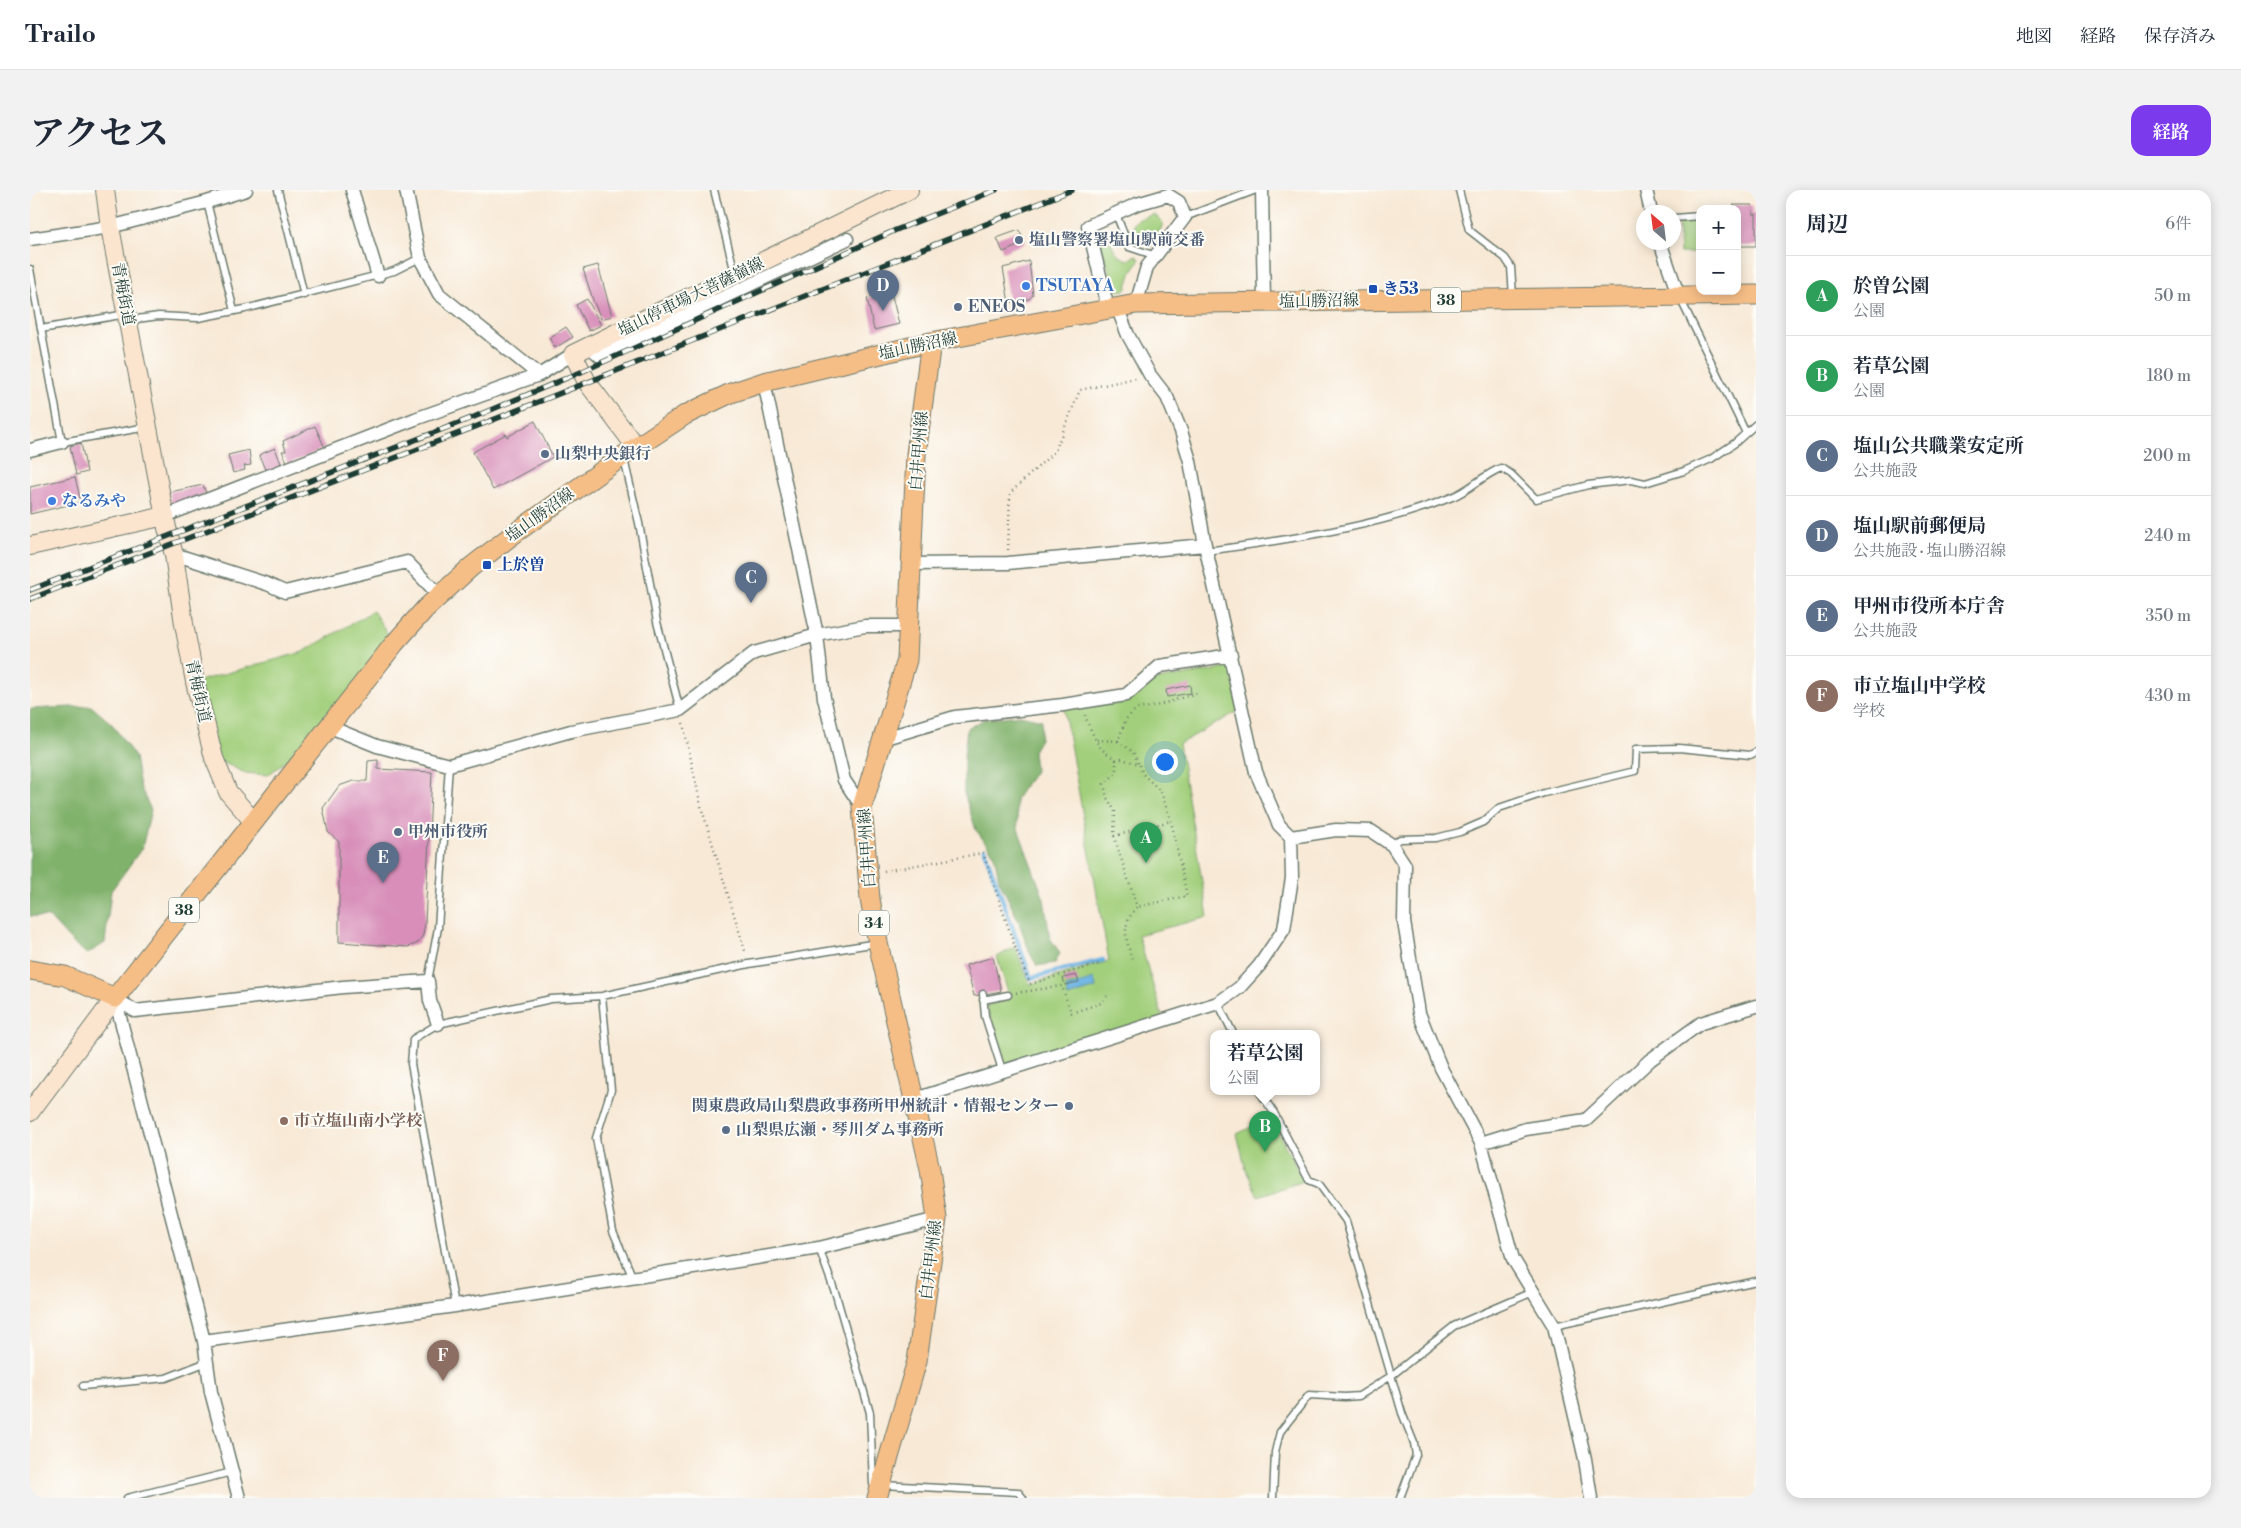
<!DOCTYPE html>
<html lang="ja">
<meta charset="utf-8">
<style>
:root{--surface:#fff;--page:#f2f2f3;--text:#1f2937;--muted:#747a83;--line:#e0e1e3;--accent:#7c3aed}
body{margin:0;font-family:"Libre Bodoni","Noto Serif JP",serif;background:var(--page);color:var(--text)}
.controls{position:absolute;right:15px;top:15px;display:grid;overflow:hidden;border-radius:10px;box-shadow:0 2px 12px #0003}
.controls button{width:45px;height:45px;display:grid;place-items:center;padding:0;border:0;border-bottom:1px solid var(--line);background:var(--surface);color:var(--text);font:25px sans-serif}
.compass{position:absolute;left:1606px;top:15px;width:45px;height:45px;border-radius:50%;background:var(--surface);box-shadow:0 2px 12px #0003;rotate:332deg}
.you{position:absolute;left:1134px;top:571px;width:18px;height:18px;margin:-12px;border:4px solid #fff;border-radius:50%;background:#1a73e8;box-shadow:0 0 0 8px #1a73e833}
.badge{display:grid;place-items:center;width:32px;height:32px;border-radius:50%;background:var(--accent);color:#fff;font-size:16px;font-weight:700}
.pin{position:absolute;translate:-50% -41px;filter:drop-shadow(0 1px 2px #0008)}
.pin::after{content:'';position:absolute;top:26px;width:18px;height:15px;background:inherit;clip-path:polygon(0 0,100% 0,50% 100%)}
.popup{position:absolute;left:1180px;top:840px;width:110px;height:65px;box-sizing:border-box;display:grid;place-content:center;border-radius:10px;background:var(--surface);filter:drop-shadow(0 1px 4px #0005);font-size:16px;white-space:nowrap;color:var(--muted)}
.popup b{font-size:19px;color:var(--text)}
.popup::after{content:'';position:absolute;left:50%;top:100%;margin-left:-10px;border:10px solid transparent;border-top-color:var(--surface)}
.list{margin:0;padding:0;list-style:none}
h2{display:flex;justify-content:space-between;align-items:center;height:65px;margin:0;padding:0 20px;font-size:21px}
h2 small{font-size:16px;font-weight:400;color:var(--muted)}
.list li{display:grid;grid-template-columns:32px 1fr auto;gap:15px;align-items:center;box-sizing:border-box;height:80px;padding:0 20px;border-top:1px solid var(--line)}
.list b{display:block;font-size:19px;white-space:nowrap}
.list p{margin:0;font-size:16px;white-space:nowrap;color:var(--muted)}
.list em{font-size:16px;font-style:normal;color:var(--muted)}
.map{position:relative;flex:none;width:1726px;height:1308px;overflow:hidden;border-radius:15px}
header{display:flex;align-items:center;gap:30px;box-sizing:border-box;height:70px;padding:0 25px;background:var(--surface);border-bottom:1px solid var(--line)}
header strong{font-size:24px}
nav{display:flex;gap:28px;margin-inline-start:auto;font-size:18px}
.intro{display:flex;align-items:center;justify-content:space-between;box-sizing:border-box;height:120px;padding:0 30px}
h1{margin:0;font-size:35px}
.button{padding:12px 22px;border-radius:15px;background:var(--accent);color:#fff;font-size:18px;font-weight:700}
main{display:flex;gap:30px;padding:0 30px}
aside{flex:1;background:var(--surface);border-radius:15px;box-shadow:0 2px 12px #0003}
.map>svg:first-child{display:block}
</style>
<header>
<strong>Trailo</strong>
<nav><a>地図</a><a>経路</a><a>保存済み</a></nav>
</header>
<div class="intro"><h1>アクセス</h1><a class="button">経路</a></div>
<main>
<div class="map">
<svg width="1726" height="1308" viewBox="0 0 1726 1308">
<rect width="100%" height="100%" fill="#fdfcf7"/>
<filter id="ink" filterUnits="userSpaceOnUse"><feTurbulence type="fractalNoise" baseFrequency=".02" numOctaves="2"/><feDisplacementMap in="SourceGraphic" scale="10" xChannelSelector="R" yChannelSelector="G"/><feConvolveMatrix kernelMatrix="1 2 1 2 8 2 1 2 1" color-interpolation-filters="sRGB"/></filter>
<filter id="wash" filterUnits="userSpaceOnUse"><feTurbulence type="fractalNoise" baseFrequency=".0096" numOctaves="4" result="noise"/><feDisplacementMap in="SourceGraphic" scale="20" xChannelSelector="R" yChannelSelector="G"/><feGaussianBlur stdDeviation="1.12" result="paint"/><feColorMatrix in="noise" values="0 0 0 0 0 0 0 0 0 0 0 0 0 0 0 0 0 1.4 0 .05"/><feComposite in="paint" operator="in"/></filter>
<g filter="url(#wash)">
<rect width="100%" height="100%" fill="#f8e9d6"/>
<path fill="#a2cf7c" stroke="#608658" d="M1124,24L1133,33L1127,49L1120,57L1110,51L1103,35L1107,30Z
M1670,29V63H1650L1648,31Z
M1077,42C1082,55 1084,66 1098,70L1105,65L1110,69L1102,81L1096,100L1087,101L1067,47Z
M343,421L364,454L300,537L238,585L215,583L184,568L165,492L273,462Z
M1203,477L1212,519L1149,554L1178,727L1108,745L1133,829L977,882L956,815L980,809L967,767L985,757L1000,794L1079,771L1033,515L1096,505L1109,493Z
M1240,928L1274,991L1228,1006L1216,980L1207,944Z"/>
<path fill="#81b26c" stroke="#507850" d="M61,516L82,534L105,567L110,596L121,620L112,658L81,701L75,753L57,764L42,752L19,727L0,726V519Z
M990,525L1012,530L1010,549L1003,561L1005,581L986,609L988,639L1014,709L1020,748L1030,763L1025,773L1007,776L1000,763L988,730L969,690L964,664L946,640L934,603V567L937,538L955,529Z"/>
<path fill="#6cb3e3" stroke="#46788c" d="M1064,789L1066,798L1038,807L1036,798Z"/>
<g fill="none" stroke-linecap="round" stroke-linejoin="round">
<path stroke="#6cb3e3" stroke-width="4.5" d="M954,659L1001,788L1073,770"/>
</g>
<g id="blocks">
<path fill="#d88eb9" d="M1703,15H1722L1723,24H1726V56H1707V19H1703Z
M989,40L995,53L973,62L967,48Z
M999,71L1003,105L999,109L979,113L973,78Z
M568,75L582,126L571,129L563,110L553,79Z
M861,102L869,134L844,140L837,108Z
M557,109L571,135L559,141L546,115Z
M536,137L543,147L525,158L519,148Z
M505,231L523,267L463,300L443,262L476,244L477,247Z
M285,236L295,258L258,274L252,261H256L253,251Z
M51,253L57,282L46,285L40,256Z
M245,258L252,276L236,282L229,265Z
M219,260L221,275L214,276L215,280L203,283L198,265Z
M45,287L51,312L0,324V297Z
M173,295L176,303L158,312L141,315L140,302Z
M1160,495L1161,503L1137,507L1136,500Z
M348,570V579L402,582L395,733L393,745L388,753L378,757L309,752V652L298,642L293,618L309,596L323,591H337L338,571Z
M963,767L971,801L944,806L936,775Z
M1046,785L1049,792L1035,795L1033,788Z"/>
</g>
</g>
<g filter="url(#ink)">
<use href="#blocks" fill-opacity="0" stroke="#6b796d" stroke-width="1"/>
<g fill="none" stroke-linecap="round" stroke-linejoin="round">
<defs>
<path id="lane" d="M248,0L274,105
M684,0L705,83
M1429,0L1439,40L1475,68L1481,77L1483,106
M177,12L204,121
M1086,24L1099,57L1126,66
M1155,27L1226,0
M1644,28L1670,26
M0,79L32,252L117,237
M1650,108L1715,241
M99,130L129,126L168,128L215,119L364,81L390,68
M11,139L96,124
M594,269L609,333L627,432L650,520
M1176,361C1256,350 1348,337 1422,307C1440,300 1453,285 1471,278L1481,284L1506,309L1558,295L1601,290L1615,293L1654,281L1681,269L1705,253L1726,234
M1362,655L1370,649L1406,648L1430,642L1453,632L1469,618L1514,603L1605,581L1606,559L1649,558L1720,565L1726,562
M398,791L408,738L419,575
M953,804L955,826L973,883
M572,806L581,900L566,948L583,1041L602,1086
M953,810L978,805
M1188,813L1203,843
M1229,901L1244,923L1279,990L1289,994L1316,1031L1372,1223L1384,1253L1386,1265L1370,1308
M789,1058L806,1105L840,1223L843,1294
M425,1116L381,874L383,849L408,834L521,809L572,806L719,774L847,753
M1524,1136L1726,1091
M53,1196L136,1188L177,1172
M852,1295L988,1302L993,1308
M97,1308L202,1282
M1243,1308L1245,1262L1250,1242L1279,1205L1315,1207L1329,1206L1361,1186L1424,1136L1503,1102"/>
<path id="street" d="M322,0L348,86
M376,0L390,68L409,104L509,185
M1232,0L1234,112
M1616,0L1621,22
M0,49L80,37L177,12L216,0
M1630,52L1649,107
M1078,119L1058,36L1107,14L1138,5L1149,12L1155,27L1117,77L1106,114
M559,156L570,166L817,49
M734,192L787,445L794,508L814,590L832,617
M0,260L32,252
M135,326L385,229L509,185L543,164
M145,367L150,366L237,394L255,402L377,372L409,405
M882,374L978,373L1175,355
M300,537L347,556L419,575L541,541L650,520L724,463L787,445L835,436H879
M852,549L925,527L1033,515L1096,505L1130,476L1201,465
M1261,647L1306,640L1341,641L1362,655L1375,675L1374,732L1389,823L1411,878L1451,953L1483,1069L1524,1136L1555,1269L1561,1308
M85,808L174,1151L181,1202L209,1308
M85,808L105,821L313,797L398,791L400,811L408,834
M885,909L1188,813L1209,798L1229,776L1254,739L1262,688L1261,647L1249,635L1226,582L1175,355L1160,271L1151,241L1137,207L1120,185L1098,145L1087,117
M1451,953L1496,939L1556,930L1620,870L1671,833L1726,816
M174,1151L425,1116L789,1058L907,1029"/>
<path id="secondary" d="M75,0L80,37L137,338L144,365L154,434L165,492L184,568L198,602L223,631
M606,257L557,192L543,164L879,0
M0,356L135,326
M0,922L85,808"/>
<path id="primary" d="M0,780L35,786L85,808L364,454L395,419L441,377L481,346L593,266L655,225L701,203L734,192L901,152L1106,114L1726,105
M847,1308L887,1171L907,1029L900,979L848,753L840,709L832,617L877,470L886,264L901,152"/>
</defs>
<use href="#lane" stroke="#6b796d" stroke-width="9"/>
<use href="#street" stroke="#6b796d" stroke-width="15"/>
<use href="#secondary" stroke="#6b796d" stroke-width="20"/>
<use href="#primary" stroke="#6b796d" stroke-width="21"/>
<path stroke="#6b796d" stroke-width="2.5" stroke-dasharray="1 4" stroke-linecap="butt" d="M978,360L980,303L1025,261L1050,200L1106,188
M1055,525C1056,530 1067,554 1070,557C1074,562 1081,566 1086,570V583L1074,594L1077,608L1085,621L1084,646L1107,717C1090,736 1096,747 1102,770
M653,533L671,616L716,764
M1067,550L1088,551L1096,529L1106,519L1126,516L1170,502
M1088,551L1103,562L1109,574
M1086,570L1091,569L1109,574L1113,584L1131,602L1141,631L1157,706L1107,717
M1084,646L1141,631
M854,681L953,663L985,757L1000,794L1069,774
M986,803L1032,796L1041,823L1071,813L1077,806"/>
<use href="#lane" stroke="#fff" stroke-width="6"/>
<use href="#street" stroke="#fff" stroke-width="12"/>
<use href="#secondary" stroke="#fbe5cf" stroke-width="18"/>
<use href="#primary" stroke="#f6be87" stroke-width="19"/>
<defs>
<path id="rail" d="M0,400L444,227L551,182L866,40L966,0
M0,409L445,237L1042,0"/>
</defs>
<use href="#rail" stroke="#1f3d34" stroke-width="5.5"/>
<use href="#rail" stroke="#fdfcf7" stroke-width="4" stroke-dasharray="11" stroke-linecap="butt"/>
</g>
</g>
<g fill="#5c6f8a" stroke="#fdfcf7" stroke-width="2">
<circle cx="989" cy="50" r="5"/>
<circle cx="928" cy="117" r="5"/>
<circle cx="515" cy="264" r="5"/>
<circle cx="368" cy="642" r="5"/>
<circle cx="1039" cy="916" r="5"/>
<circle cx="696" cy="940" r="5"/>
</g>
<g fill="#3f7fe0" stroke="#fdfcf7" stroke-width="2">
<circle cx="996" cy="96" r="5"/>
<circle cx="22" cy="311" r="5"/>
</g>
<g fill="#1a4fb4" stroke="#fdfcf7" stroke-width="2">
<rect x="1338" y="94" width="10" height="10" rx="2.5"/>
<rect x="452" y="370" width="10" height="10" rx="2.5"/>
</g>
<circle fill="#8d6e63" stroke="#fdfcf7" stroke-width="2" cx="254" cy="931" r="5"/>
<g text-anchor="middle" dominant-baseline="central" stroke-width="4" stroke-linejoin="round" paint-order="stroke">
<g fill="#fdfcf7" stroke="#62766e" stroke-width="1">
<rect x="1401" y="97.5" width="30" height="25" rx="4"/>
<rect x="139" y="707.5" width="30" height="25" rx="4"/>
<rect x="829" y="720.5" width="30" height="25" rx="4"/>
</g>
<g font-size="15" font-weight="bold" fill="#1f3d34">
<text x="1416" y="110">38</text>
<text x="154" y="720">38</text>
<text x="844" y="733">34</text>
</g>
<g font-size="16" font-weight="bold" fill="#4e5e75" stroke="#fdfcf7" text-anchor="start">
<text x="999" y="50">塩山警察署塩山駅前交番</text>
<text x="938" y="117">ENEOS</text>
<text x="525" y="264">山梨中央銀行</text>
<text x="378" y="642">甲州市役所</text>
<text x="1029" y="916" text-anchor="end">関東農政局山梨農政事務所甲州統計・情報センター</text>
<text x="706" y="940">山梨県広瀬・琴川ダム事務所</text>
</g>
<g font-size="16" font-weight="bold" fill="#366cbe" stroke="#fdfcf7" text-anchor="start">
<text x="1006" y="96">TSUTAYA</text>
<text x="32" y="311">なるみや</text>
</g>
<g font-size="16" font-weight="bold" fill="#164399" stroke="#fdfcf7" text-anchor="start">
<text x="1353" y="99">き53</text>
<text x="467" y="375">上於曽</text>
</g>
<g font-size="16" fill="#1f3d34" stroke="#fdfcf7">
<text transform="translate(93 104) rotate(79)">青梅街道</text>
<text transform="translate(661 107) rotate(-26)">塩山停車場大菩薩嶺線</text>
<text transform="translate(1289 111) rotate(-1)">塩山勝沼線</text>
<text transform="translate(888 156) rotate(-12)">塩山勝沼線</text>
<text transform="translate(889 261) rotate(-85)">白井甲州線</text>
<text transform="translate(510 325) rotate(-36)">塩山勝沼線</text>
<text transform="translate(168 501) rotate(77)">青梅街道</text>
<text transform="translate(837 658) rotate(-94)">白井甲州線</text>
<text transform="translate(901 1070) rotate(-83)">白井甲州線</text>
</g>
<g font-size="16" font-weight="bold" fill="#785e54" stroke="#fdfcf7" text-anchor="start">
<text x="264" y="931">市立塩山南小学校</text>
</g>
</g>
</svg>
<div class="controls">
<button>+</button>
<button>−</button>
</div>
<svg class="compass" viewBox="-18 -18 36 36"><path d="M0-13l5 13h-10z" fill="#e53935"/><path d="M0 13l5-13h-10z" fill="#747a83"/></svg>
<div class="you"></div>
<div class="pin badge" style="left:1116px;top:673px;background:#2e9e5b">A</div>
<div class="pin badge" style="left:1235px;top:962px;background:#2e9e5b">B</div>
<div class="popup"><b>若草公園</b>公園</div>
<div class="pin badge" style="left:721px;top:413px;background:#5c6f8a">C</div>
<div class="pin badge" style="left:853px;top:121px;background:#5c6f8a">D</div>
<div class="pin badge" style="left:353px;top:693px;background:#5c6f8a">E</div>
<div class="pin badge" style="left:413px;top:1191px;background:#8d6e63">F</div>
</div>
<aside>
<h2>周辺<small>6件</small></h2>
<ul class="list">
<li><span class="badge" style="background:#2e9e5b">A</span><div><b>於曽公園</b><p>公園</p></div><em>50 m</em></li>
<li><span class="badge" style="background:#2e9e5b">B</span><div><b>若草公園</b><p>公園</p></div><em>180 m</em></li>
<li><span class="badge" style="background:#5c6f8a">C</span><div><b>塩山公共職業安定所</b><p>公共施設</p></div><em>200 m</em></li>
<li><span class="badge" style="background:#5c6f8a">D</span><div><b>塩山駅前郵便局</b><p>公共施設 · 塩山勝沼線</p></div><em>240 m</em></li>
<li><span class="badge" style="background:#5c6f8a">E</span><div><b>甲州市役所本庁舎</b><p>公共施設</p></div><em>350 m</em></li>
<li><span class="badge" style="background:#8d6e63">F</span><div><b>市立塩山中学校</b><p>学校</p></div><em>430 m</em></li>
</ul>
</aside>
</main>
